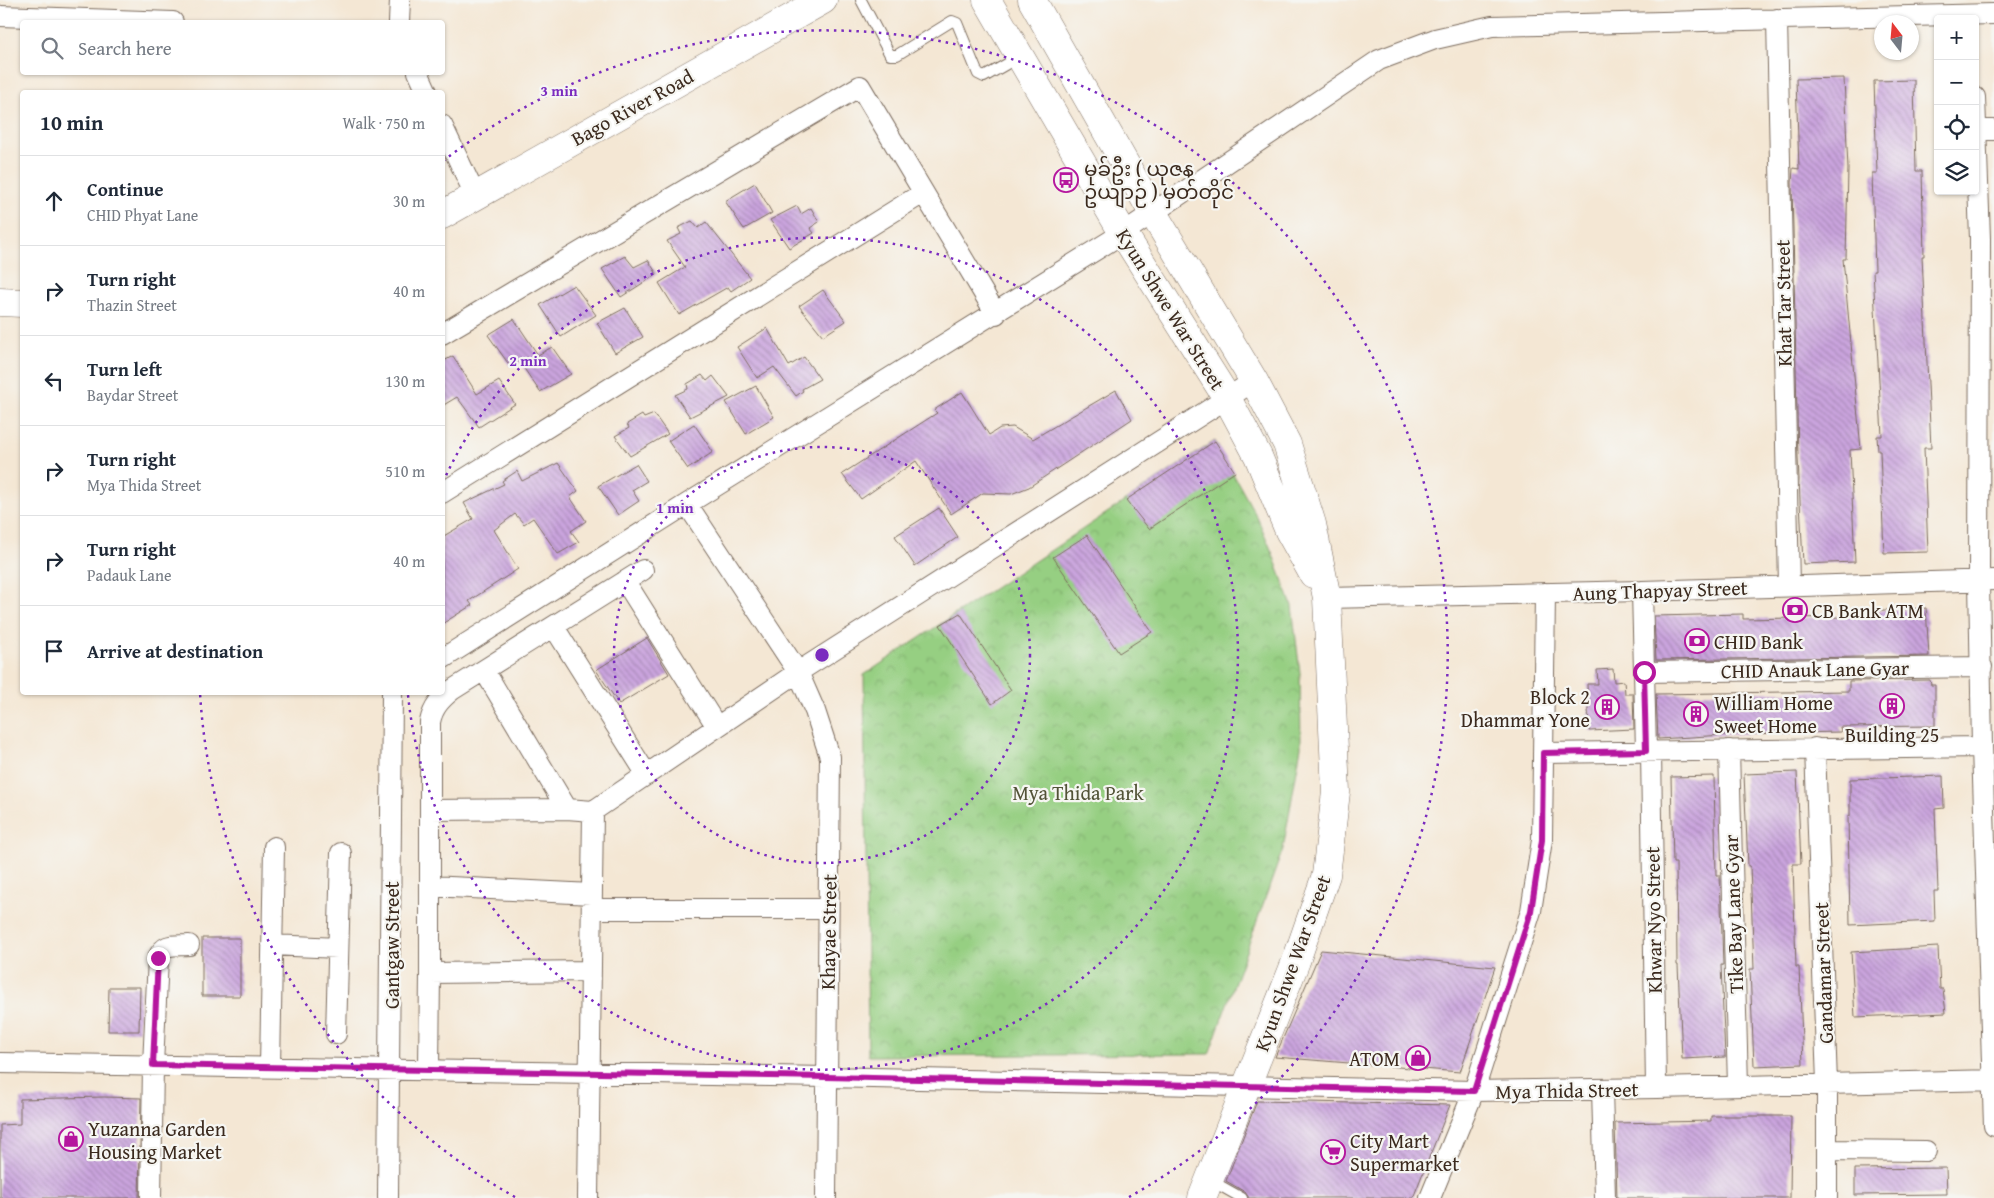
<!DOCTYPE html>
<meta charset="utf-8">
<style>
:root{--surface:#fff;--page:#f6f6f7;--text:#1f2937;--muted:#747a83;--line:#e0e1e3}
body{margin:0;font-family:"Gentium Book Plus","Noto Sans Myanmar",serif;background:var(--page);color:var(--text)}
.controls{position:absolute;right:15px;top:15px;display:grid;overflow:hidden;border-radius:5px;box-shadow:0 1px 4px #0004}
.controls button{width:45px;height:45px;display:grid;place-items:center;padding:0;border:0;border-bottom:1px solid var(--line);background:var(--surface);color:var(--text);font:25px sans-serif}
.compass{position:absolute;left:1874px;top:15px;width:45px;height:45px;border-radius:50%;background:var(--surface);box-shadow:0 1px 4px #0004;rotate:344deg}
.stop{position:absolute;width:15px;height:15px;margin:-11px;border:4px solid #b5179e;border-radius:50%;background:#fff}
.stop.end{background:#b5179e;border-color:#fff;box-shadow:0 1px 5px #0008}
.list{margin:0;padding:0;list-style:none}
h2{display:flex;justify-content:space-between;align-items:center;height:65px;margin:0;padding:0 20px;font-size:21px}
h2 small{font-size:16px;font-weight:400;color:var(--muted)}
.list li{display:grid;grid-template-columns:32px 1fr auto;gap:15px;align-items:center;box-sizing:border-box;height:90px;padding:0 20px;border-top:1px solid var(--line)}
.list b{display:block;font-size:19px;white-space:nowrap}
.list p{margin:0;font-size:16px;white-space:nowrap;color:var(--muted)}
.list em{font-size:16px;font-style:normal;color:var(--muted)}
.icon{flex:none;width:28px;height:28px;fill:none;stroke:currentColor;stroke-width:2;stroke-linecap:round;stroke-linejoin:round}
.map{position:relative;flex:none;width:1994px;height:1198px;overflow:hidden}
.search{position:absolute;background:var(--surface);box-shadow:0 1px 4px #0004;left:20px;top:20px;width:425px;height:55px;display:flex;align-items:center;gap:12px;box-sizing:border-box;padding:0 18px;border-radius:5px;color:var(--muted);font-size:19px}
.panel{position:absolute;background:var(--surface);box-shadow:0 1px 4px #0004;left:20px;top:90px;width:425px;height:605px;border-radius:5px}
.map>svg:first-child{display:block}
</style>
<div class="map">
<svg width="1994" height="1198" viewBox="0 0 1994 1198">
<defs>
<pattern id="park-crowns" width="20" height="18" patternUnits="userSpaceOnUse" patternTransform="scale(1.25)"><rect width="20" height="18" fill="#96cf82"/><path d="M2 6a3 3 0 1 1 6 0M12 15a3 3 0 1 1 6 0" fill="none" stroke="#82b270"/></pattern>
<pattern id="building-back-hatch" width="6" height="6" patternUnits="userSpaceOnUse" patternTransform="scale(1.25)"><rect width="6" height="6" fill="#caa4de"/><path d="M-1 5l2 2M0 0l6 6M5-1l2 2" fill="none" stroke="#a586b3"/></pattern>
</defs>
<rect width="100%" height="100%" fill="#f6f6f2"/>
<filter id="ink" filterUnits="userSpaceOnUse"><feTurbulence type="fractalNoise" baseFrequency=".02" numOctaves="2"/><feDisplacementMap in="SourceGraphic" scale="10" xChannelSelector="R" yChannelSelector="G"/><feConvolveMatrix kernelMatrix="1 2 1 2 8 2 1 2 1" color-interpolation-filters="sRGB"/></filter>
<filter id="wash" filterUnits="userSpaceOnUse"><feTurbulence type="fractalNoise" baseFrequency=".0096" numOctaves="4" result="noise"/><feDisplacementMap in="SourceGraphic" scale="20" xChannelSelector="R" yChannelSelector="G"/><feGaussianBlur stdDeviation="1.12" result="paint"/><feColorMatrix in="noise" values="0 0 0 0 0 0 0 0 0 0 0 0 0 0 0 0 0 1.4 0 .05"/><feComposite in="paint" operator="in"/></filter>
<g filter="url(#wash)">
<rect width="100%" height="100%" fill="#f4e7d4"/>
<path fill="url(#park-crowns)" stroke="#687c50" d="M1215,441L1257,517L1272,552L1292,606L1300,673L1301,747L1283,849L1209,1054L868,1056L864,675Z"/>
<g id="blocks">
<path fill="url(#building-back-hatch)" d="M1844,78L1848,169L1846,259H1843L1861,449L1850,450L1855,562L1803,564L1798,458L1792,183L1793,168L1799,169L1796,79Z
M1914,80L1916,171H1922L1924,256H1922L1931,448H1924L1928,552L1884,553L1880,451H1878L1877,436H1882L1873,271H1875L1872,173H1877L1874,81Z
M755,183L772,213L744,229L725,201Z
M797,206L801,214L811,208L819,222L810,228L814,233L789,248L770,220Z
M692,221L698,228L706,222L750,278L731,291L728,287L679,315L659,283L685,267L667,241L681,234L678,228Z
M625,256L634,267L648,260L657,274L621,297L602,269Z
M574,285L596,315L561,337L540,305Z
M823,290L846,321L823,336L799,306Z
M625,308L643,337L615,353L597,323Z
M514,319L538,355L552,347L571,374L540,392L519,361L510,366L488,335Z
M767,328L789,366L804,357L820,379L802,389L803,391L796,396L774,367L757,378L737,347Z
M453,356L477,394L499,381L515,404L479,427L457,397L442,406V362Z
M702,375L707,381L713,376L729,397L690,417L675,395L688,389L687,384Z
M756,386L774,417L746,434L726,402Z
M1116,390L1132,419L1029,487L1011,494L983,493L951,514L916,461L861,499L842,474L937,413L934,410L962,392L989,435L1000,428L1013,427L1033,439Z
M654,414L668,434L630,456L615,436L629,428L627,424L642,415L644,418Z
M694,424L713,452L688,469L668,441Z
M1215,441L1235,472L1149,529L1126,500Z
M558,463L578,491L570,497L586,521L571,531L579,542L558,554L533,518L524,524L515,514L494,530L518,569L469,601L472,605L442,624V537L473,519L464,503L504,484L502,481L517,471L522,481Z
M636,464L647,481L632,490L639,501L618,515L598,486Z
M939,508L958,537L915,566L895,536Z
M1087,535L1152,632L1119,653L1053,557Z
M1926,608L1929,656L1656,660L1654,616L1743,614V619L1844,617L1843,612Z
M960,613L1011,690L992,704L940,625Z
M647,638L669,674L619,704L596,670Z
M1613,669L1614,682L1624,681L1625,694H1633L1634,729L1589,731L1587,684H1598L1597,670Z
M1930,680L1931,685H1935V726L1840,727L1841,732L1741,734L1658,739L1656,694L1849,691V681Z
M1797,772L1801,864H1793L1796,967H1799L1803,1064L1754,1066L1750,969H1754L1750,866H1748L1744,774Z
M1714,776L1716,875H1720L1723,965H1721L1725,1057L1682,1059L1678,965H1677L1676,863H1673L1671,777Z
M1943,776L1944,808L1935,809L1938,891H1934L1935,921L1850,925L1848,816H1850V779Z
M202,938H240V996H202Z
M1938,947L1940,989H1943L1946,1013L1855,1017L1851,952Z
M1321,950L1495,967L1460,1072L1275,1057Z
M109,987H140L139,1031H108Z
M104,1097L141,1098L139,1198H0V1125L20,1124V1099Z
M1257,1101L1450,1105L1413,1198H1249L1245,1192L1226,1181Z
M1711,1116H1791L1790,1198H1617L1615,1123L1711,1121Z
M1946,1168L1947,1194L1855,1195V1169Z"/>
</g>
</g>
<g filter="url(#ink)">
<use href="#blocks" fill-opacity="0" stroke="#7c6c5e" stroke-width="1"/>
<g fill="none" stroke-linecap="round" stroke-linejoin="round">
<defs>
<path id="lane" d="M861,0L890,55H897L952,21L957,23L978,74L984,77L1019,57
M1210,1180L1242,1198"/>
<path id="street" d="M0,16L173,22
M1777,19L1789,586
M399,22L400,0
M418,72L427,92
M1975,97L1980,239L1979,581L1982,747L1994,1126
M442,125L475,195
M1976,130H1994
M442,334L860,86L996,314
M442,493L923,193
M687,504L798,672L815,711L830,757L826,1198
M625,581L717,727
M1642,591L1646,751
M1327,598L1642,591L1994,580
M554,627L647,775
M442,659L687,504L1123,233L1379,60L1435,39L1492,26L1994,14
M484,670L567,809
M1644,672L1982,667
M1815,748L1827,1083V1198
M1729,750L1738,1086
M1651,751L1656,1088
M1543,753L1982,747
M430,810L567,809L593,811
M430,886L592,894
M592,909H827
M272,945L338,948
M430,973V722C433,707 441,699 452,690L643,570
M336,1034L341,853
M0,1063L826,1077L1474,1091L1656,1088L1994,1080
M270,1067L274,847
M429,1070L430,973L591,971
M1602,1089L1605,1198
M1827,1150L1926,1151
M151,1198L153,1065L158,958C164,942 174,946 189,945
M388,1198L392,692
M588,1198L593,811L798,672L1254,381
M1430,1198L1474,1091L1531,911L1542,840L1545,593"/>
<path id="secondary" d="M987,0L1123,233L1227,398L1258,456L1289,531L1313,574
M1032,0L1153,213L1254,381L1287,444L1312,524L1327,598L1336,792L1326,875L1296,961L1202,1198
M442,215L823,0
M0,302L22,303"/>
</defs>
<use href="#lane" stroke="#7c6c5e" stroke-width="12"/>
<use href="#street" stroke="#7c6c5e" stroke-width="22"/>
<use href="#secondary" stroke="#7c6c5e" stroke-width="29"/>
<use href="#lane" stroke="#fff" stroke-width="10"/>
<use href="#street" stroke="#fff" stroke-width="20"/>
<use href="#secondary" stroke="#fff" stroke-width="28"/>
</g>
</g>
<g fill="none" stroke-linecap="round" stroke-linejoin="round" filter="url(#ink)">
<path stroke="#b5179e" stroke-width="6" d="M158,958L153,1065L826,1077L1474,1091L1531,911L1542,840L1543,753L1646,751L1644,672"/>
</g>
<g fill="none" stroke="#7b2cbf" stroke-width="2.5" stroke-dasharray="2.5 5">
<circle cx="822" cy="655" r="208"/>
<path d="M443 482A416 416 0 1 1 408 695"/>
<path d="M515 1197A623 623 0 0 1 200 693M443 161A623 623 0 1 1 1129 1197"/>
</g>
<defs>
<symbol id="bus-ring" viewBox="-11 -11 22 22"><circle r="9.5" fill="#f6f6f2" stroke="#b5179e" stroke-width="1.5"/><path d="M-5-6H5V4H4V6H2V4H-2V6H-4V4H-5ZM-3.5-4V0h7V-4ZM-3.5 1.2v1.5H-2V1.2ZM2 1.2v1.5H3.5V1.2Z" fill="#b5179e"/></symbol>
<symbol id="bank-ring" viewBox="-11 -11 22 22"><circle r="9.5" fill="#f6f6f2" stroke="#b5179e" stroke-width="1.5"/><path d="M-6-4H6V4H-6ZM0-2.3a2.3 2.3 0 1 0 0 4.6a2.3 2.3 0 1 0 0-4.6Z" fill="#b5179e"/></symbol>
<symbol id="building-ring" viewBox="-11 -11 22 22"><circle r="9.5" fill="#f6f6f2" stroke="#b5179e" stroke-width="1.5"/><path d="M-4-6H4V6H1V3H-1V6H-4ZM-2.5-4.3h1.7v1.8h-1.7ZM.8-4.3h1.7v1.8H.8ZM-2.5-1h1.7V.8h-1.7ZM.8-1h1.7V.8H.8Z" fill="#b5179e"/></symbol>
<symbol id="shop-ring" viewBox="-11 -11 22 22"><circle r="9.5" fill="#f6f6f2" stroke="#b5179e" stroke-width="1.5"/><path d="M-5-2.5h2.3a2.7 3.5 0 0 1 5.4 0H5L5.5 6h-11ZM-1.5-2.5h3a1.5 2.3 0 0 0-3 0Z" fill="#b5179e"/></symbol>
<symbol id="supermarket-ring" viewBox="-11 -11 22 22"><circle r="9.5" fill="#f6f6f2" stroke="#b5179e" stroke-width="1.5"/><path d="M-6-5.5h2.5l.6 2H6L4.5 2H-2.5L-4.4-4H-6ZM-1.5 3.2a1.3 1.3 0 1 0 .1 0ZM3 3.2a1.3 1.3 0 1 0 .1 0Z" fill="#b5179e"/></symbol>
</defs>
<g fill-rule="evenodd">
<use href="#bus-ring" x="1052" y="166" width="28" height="28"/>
<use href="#bank-ring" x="1781" y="596" width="28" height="28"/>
<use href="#bank-ring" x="1683" y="627" width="28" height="28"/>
<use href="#building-ring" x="1878" y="692" width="28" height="28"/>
<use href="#building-ring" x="1593" y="693" width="28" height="28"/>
<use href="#building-ring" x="1682" y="700" width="28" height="28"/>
<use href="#shop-ring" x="1404" y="1044" width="28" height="28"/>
<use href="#shop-ring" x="57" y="1125" width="28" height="28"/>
<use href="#supermarket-ring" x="1319" y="1138" width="28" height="28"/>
</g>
<g text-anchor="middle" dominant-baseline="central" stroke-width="4.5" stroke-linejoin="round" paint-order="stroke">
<g font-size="20" fill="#3b2a1e" stroke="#f6f6f2">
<text transform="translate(632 107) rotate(-29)">Bago River Road</text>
<text transform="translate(1783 303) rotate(-91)">Khat Tar Street</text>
<text transform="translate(1171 309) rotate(58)">Kyun Shwe War Street</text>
<text transform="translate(1660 590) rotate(-2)">Aung Thapyay Street</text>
<text transform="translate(1815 669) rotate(-1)">CHID Anauk Lane Gyar</text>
<text transform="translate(1733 914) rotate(-92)">Tike Bay Lane Gyar</text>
<text transform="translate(1653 920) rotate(-91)">Khwar Nyo Street</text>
<text transform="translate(828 932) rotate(-89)">Khayae Street</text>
<text transform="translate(391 945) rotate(-90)">Gantgaw Street</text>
<text transform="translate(1292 963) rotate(-70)">Kyun Shwe War Street</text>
<text transform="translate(1823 973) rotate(-92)">Gandamar Street</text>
<text transform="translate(1567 1090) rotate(-1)">Mya Thida Street</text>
</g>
<g font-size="20" fill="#3b2a1e" stroke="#f6f6f2" text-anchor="start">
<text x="1084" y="168">မုခ်ဦး ( ယုဇန<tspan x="1084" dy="23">ဥယျာဉ် ) မှတ်တိုင်</tspan></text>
<text x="1812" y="610">CB Bank ATM</text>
<text x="1714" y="641">CHID Bank</text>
<text x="1590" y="696" text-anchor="end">Block 2<tspan x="1590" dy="23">Dhammar Yone</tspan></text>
<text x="1714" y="702">William Home<tspan x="1714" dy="23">Sweet Home</tspan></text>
<text x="1892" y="734" text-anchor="middle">Building 25</text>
<text x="1400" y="1058" text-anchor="end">ATOM</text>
<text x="88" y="1128">Yuzanna Garden<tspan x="88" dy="23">Housing Market</tspan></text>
<text x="1350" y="1140">City Mart<tspan x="1350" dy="23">Supermarket</tspan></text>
</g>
<g font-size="20" fill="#525337" stroke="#f6f6f2">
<text x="1078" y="792">Mya Thida Park</text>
</g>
</g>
<circle cx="822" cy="655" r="8" fill="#7b2cbf" stroke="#f6f6f2" stroke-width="2.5"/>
<g font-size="15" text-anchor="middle" font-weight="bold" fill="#7b2cbf" stroke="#f6f6f2" stroke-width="4.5" stroke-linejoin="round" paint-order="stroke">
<text x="559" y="96">3 min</text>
<text x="528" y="366">2 min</text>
<text x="675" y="513">1 min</text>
</g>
</svg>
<div class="controls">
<button>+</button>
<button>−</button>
<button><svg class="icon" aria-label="locate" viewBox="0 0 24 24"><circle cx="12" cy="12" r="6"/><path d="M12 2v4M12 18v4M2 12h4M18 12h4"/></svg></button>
<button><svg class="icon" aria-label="layers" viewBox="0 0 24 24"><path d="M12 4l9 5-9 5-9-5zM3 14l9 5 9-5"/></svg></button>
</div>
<svg class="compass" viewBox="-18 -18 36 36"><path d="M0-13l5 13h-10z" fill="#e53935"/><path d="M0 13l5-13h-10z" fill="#747a83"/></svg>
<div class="stop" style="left:1644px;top:672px"></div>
<div class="stop end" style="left:158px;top:958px"></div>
<div class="search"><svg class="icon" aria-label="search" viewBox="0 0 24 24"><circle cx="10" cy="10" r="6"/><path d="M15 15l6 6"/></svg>Search here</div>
<section class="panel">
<h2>10 min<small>Walk · 750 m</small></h2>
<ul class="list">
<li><svg class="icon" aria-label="ahead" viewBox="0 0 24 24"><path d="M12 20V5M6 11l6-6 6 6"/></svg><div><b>Continue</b><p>CHID Phyat Lane</p></div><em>30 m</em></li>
<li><svg class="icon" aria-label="right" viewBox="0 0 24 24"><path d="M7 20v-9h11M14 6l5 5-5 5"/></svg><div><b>Turn right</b><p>Thazin Street</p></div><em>40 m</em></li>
<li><svg class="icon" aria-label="left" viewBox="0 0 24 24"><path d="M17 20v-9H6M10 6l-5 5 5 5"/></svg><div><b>Turn left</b><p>Baydar Street</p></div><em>130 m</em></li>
<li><svg class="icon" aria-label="right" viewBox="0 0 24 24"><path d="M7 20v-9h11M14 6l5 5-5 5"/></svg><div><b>Turn right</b><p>Mya Thida Street</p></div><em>510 m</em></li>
<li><svg class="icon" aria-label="right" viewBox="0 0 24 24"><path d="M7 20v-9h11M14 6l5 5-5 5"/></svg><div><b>Turn right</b><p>Padauk Lane</p></div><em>40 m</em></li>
<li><svg class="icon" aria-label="arrive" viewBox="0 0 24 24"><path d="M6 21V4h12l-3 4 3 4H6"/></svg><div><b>Arrive at destination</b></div></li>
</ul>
</section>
</div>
